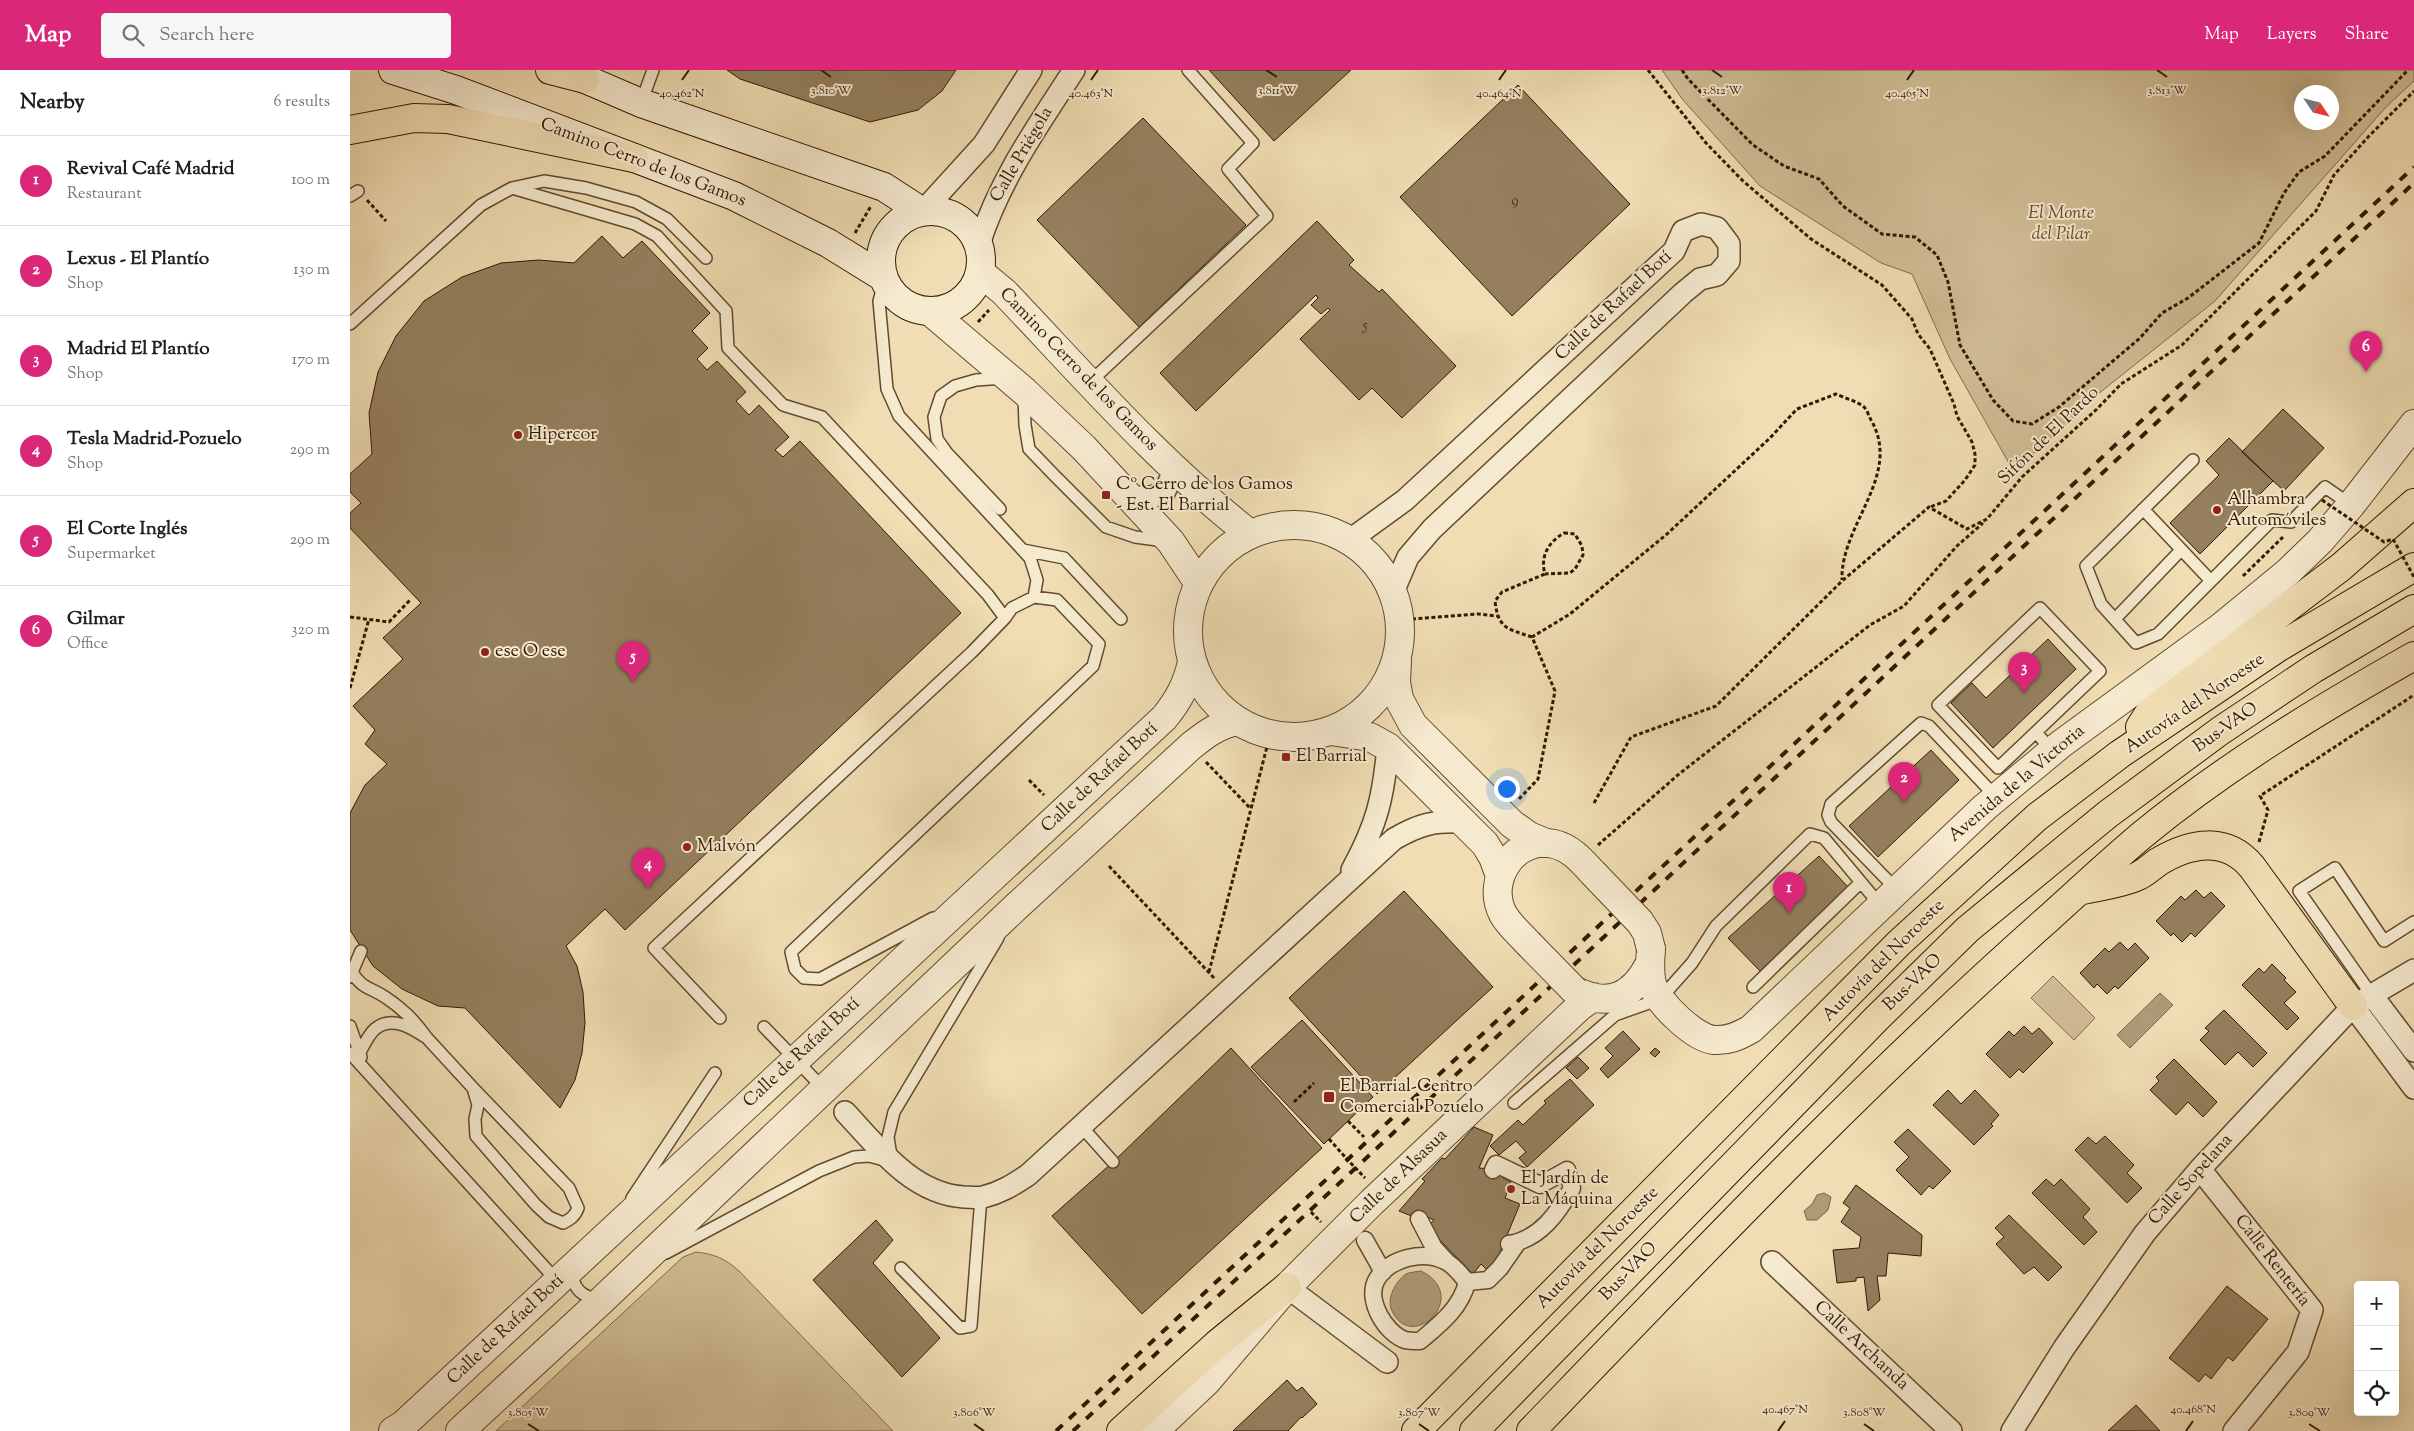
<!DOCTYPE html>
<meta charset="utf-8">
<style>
:root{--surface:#fff;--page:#f6f6f6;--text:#202124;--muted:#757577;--line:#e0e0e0;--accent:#db2777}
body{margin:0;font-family:"Sorts Mill Goudy",serif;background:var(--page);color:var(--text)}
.controls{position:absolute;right:15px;bottom:15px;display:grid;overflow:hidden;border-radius:5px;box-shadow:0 5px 20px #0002}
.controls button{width:45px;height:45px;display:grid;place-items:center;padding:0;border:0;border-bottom:1px solid var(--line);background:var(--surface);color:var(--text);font:25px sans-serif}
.compass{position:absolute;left:1944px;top:15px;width:45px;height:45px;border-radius:50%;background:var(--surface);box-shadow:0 5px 20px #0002;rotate:125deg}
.you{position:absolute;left:1156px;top:718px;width:18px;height:18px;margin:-12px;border:4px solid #fff;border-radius:50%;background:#1a73e8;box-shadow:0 0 0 8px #1a73e833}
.badge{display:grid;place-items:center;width:32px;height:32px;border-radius:50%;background:var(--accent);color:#fff;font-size:16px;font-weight:700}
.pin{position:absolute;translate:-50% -41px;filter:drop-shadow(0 1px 2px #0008)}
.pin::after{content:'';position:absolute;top:26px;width:18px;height:15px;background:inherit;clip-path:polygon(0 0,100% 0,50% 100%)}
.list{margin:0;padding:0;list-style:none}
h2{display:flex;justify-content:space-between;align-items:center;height:65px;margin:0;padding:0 20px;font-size:21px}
h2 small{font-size:16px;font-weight:400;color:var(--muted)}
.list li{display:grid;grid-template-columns:32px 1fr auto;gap:15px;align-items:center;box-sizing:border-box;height:90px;padding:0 20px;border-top:1px solid var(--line)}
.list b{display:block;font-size:19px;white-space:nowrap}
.list p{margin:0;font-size:16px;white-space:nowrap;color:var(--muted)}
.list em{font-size:16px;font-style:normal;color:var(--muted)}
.icon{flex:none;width:28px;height:28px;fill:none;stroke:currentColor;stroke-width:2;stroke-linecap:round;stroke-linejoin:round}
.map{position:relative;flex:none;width:2064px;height:1361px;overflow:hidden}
header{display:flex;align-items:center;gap:30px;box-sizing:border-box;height:70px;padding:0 25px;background:var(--accent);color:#fff}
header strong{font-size:24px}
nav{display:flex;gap:28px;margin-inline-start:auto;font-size:18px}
.search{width:350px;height:45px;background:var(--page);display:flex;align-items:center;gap:12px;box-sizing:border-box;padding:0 18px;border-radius:5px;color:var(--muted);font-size:19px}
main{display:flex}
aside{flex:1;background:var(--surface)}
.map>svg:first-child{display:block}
</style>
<header>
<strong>Map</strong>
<div class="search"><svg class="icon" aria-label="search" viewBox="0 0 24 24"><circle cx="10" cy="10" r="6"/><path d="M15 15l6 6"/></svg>Search here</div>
<nav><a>Map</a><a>Layers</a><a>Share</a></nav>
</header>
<main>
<aside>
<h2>Nearby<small>6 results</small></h2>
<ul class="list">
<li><span class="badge">1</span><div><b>Revival Café Madrid</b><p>Restaurant</p></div><em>100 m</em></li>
<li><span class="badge">2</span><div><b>Lexus - El Plantío</b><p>Shop</p></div><em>130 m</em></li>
<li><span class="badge">3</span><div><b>Madrid El Plantío</b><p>Shop</p></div><em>170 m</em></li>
<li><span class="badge">4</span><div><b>Tesla Madrid-Pozuelo</b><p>Shop</p></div><em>290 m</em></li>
<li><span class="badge">5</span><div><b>El Corte Inglés</b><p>Supermarket</p></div><em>290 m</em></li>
<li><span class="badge">6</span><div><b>Gilmar</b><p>Office</p></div><em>320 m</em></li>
</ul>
</aside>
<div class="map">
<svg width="2064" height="1361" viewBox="0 0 2064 1361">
<rect width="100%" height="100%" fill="#f0ddb3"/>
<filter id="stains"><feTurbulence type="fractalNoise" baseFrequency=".004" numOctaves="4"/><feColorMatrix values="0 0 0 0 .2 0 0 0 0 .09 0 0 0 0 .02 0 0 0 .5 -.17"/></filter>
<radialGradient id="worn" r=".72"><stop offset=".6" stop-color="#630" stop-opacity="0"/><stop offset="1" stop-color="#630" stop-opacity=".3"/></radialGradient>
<path fill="#d0bc95" stroke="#816a4c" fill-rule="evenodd" d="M1312,0H2064V11L2036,37L1865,231L1748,324L1664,402L1600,289L1562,204L1531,193L1410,116L1333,30ZM1952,22H1982V52H1952Z
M1703,906L1745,948L1724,970L1681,928Z
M346,1182C365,1184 376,1189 390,1202L543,1361H146L333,1187Z"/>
<path fill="#af9a77" stroke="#7d6648" d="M1810,923L1823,935L1780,978L1767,965Z
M1474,1123L1481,1127L1478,1140L1467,1150H1457L1454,1141L1462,1134L1467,1125Z
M1071,1201C1122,1226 1062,1284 1042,1241C1036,1229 1045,1212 1056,1204C1060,1202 1066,1202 1071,1201Z"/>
<path fill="#957f5e" stroke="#321902" d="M377,0H606L592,21L568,40L520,52L390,9Z
M859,0H1001L924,71Z
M1168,15L1280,134L1162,246L1050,127Z
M793,48L896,155L789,257L687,150Z
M967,151L1004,190L999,195L1029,222L1032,219L1106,296L1052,348L1022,318L1009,330L950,269L980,240L978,238L971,244L961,235L968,228L966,225L846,341L810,303Z
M252,166L273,188L292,171L360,243L342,261L358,278L347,289L357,300L367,291L396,322L386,331L399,345L409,335L439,367L425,380L433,387L450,371L611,543L275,860L255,839L216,876L227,896L233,922L235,953L232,983L225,1010L210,1038L115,938L88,936L52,919L23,896L0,860V743L15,715L37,694L15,674L25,660L3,636L53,589L33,568L71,533L0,458V443L11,433L0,422V404L22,384L19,343L28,302L46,266L74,231L112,207L151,193L189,190L224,193Z
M1933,339L1974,378L1934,421L1892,382Z
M1879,368L1923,411L1850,484L1820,453L1869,405L1856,391Z
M1698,569L1726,599L1643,678L1601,633L1622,613L1636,628Z
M1581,680L1609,710L1528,787L1499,756Z
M1469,786L1498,817L1410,901L1378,868Z
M1846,820L1854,828L1861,822L1875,836L1845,867L1841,863L1832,872L1823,863L1821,866L1806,851L1831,826L1835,830Z
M1054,821L1143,917L1027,1024L939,928Z
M1770,872L1778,880L1785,873L1799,888L1768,919L1765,916L1757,924L1747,914L1744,918L1730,903L1755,878L1759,882Z
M1922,894L1936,908L1934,910L1946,922L1934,933L1949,948L1937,960L1892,915L1909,898L1914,903Z
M1874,940L1917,983L1903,997L1888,982L1875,995L1850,970L1859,961L1855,958Z
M952,950L1023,1027L974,1074L901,997Z
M1674,956L1682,964L1689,958L1703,973L1673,1003L1669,999L1660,1008L1636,984L1659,961L1664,966Z
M1273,961L1290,979L1258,1008L1250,999L1263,986L1255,978Z
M881,978L972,1078L792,1244L702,1146L763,1092Z
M1305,978L1310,982L1305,987L1300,983Z
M1228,987L1239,998L1227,1009L1216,998Z
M1824,989L1867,1032L1853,1047L1838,1032L1826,1045L1800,1020L1809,1011L1806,1007Z
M1220,1009L1244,1035L1177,1097L1169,1088L1176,1082L1166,1071L1149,1085L1140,1076L1168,1050L1173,1055L1196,1033L1194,1031Z
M1598,1020L1611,1034L1625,1020L1649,1045L1641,1054L1643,1056L1624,1075L1583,1035Z
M1124,1057L1143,1065L1129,1098L1152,1100L1153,1108L1161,1112L1155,1128L1170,1134L1141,1204L1131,1194L1123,1204L1077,1157L1084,1150L1075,1146L1069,1149L1049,1141L1075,1111L1072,1109L1092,1088L1095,1089Z
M1558,1059L1601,1101L1583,1119L1579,1116L1571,1125L1546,1100L1559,1087L1544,1072Z
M1755,1066L1784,1095L1777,1103L1792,1118L1777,1133L1725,1080L1738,1067L1746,1074Z
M1696,1109L1704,1116L1711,1109L1740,1139L1733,1147L1747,1162L1734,1175L1682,1123Z
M1506,1115L1572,1165L1571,1186L1538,1183L1536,1206H1527L1530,1230L1518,1241L1514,1207L1506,1208V1211L1487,1213L1483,1180L1509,1178L1511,1167L1491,1152L1500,1138L1493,1133Z
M1659,1145L1712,1197L1698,1211L1684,1197L1674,1204L1646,1174L1654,1167L1645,1158Z
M526,1150L543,1170L523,1193L590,1268L552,1307L463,1210Z
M1877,1216L1918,1249L1883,1291L1878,1287L1861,1309L1855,1304L1849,1312L1819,1288Z
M937,1310L947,1321L952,1317L967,1334L952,1348L951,1347L938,1361H883Z
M1786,1335L1810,1361H1758Z"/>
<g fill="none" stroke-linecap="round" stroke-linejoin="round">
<defs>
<path id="service" d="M291,33L303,0
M162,118L285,154L307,166L376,241L378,278L433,335L472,347L638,525L655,548
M0,126L8,121
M535,210L529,231L537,319L549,346L680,488L687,510L684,527
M0,254L131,135L162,118L194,111L236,118L286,132L317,149L356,188
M740,312L917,146L878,99L903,73L838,0
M674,325L675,355L679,379L704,405L756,457L785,467L815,471
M1843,390L1736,496L1751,534L1786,573L1808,564L1922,450L1941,452L1975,417L2001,435
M650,439L597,383L587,369L584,347L591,326L605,316L626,310L654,308
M1793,439L1861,511
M673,480L714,488L771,549
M1765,549L1831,480
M1686,662L1750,601L1690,538L1588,635L1648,698L1686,662L1702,681
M1546,819L1481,752L1478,745L1481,734L1571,653L1579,656L1646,727
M2,902C12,919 20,917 35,927C53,939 64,950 77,968C62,958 42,945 25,959C19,964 14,975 10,982
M0,907L11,881
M1403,917L1510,813
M2021,924L1949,821L1985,798L2034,871L2064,852
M370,948L304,878L622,582L655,548L662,538L684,527L707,530L749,574L743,596L441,882L445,899L454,908L470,909L583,848
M0,956L11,987
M414,957L474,1019
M77,968L123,1018L128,1035L125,1049L126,1066L186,1135L199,1147L213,1153C221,1149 225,1146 228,1138L219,1118L123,1018
M0,983L208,1212
M1164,1033L1265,945L1310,929L1342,893L1366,856L1460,764L1474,768L1530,835
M731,1056L763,1092
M282,1128L365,1003
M316,1183L469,1101L504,1087L519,1086L542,1092L538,1067L544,1042L648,868
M551,1198L610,1258L621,1256L631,1127
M222,1201C223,1220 232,1226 250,1231"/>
<path id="pedestrian" d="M1143,1100L1146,1094L1190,1115L1217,1100L1222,1118C1208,1143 1190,1169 1159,1174
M1069,1149L1084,1178L1096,1191
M1015,1170L1033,1202
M1117,1212C1111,1205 1104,1195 1095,1191C1073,1180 1040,1188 1027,1209C1015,1229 1035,1263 1055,1270C1059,1271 1066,1271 1070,1271C1090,1254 1111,1238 1117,1212L1138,1210L1150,1198L1168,1172"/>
<path id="minor" d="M573,141L634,74L681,0
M629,174C650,109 687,57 724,0
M778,427H801L814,423L825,399
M1000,470L1055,430L1324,181L1333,161L1351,154L1367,158L1379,174V191L1367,205L1350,209L1333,223L1082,459L1058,487L1043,522
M1002,800C1027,754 1033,729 1038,677
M2021,924L2064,981
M2003,936L2064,1018
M495,1042C527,1076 562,1124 614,1127C620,1127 627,1128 633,1127C650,1123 663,1115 678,1105L1044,769C1070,754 1083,751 1113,752
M1850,1099L1962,1240L1948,1282L1884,1361
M1422,1192L1601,1361
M937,1217L1037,1292
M1662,1361L1714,1278L1795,1163L1850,1099L2003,936L2064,900"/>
<path id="tertiary" d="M631,203L654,222C733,305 810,394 900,464
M581,242L674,321L734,378L821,472L849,514
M838 561a106 106 0 1 1 212 0a106 106 0 1 1-212 0Z
M1047,591L1046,612L1049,629L1063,655L1162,754L1179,766L1196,773
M981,661L1020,667L1038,677L1135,774L1143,787L1150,806
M1178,873C1170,864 1159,855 1153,844C1135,810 1165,765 1204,774C1221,778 1232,791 1243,803
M1301,879C1300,891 1299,902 1302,914C1308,933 1344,968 1364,970C1378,971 1389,966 1401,959L1635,737L1711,674L1871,557L1938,502L1970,471L2001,435L2064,354
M1226,921C1259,938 1283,926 1299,895
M43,1361L53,1355L814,648C829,630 837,614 842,592
M110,1361L250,1232L668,835L841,676C856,664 868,655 887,651
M804,1361L857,1311L937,1217L1022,1132L1229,937L1243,927"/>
<path id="secondary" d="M43,0L106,20L384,126L478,173L533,207
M214,0L291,33L534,117L571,141
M531 191a50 50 0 1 1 100 0a50 50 0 1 1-100 0Z"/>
<path id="motorway" d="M200,0L235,9
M0,60L64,48L98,49L284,88
M1790,657L1799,643L1991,497L2064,433
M1733,820C1750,816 1770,814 1786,807C1794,804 1801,797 1808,792C1841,772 1876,766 1902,797L2003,936
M771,1361L867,1274L937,1217
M1066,1361L1549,873L1687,747L1770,684L1929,577L2064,497
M1124,1361L1527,948L1618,859L1758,744L1870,661L1963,599L2064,539
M1181,1361C1349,1186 1517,1009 1699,848C1730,820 1760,792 1792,765C1876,696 1970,639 2064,586"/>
</defs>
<use href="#service" stroke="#624a2e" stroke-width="14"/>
<use href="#pedestrian" stroke="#624a2e" stroke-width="19"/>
<use href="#minor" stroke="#624a2e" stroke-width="24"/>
<use href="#tertiary" stroke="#624a2e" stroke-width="30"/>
<use href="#secondary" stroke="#321902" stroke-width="30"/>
<use href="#motorway" stroke="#321902" stroke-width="30"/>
<path stroke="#321902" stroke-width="3" stroke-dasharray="4 2.5" stroke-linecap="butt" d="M1298,0L1356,73L1393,111L1461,169L1532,215L1562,249L1568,264L1580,279L1604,334L1607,346L1622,372L1625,384V395L1615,410L1596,431L1580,437
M1332,0L1338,9L1403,75L1434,96L1469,109L1493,136L1532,164L1565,167L1587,185L1598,212L1610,275L1643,330L1663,351L1682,354L1709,337L1790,268L1812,243L1838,228L1909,173L1934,123L1949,102L1975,86L2058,0
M17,130L36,151
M505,163L521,136
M628,252L639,240
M1214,463L1225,464L1232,476L1233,485L1225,499L1220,503L1195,504C1190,487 1198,472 1214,463Z
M1893,506L1933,467
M0,547L39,552L60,530
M1049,550L1128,544L1147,546
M1182,567C1158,559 1148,559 1145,531L1152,522L1195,504
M0,618L19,549
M856,692L901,739
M679,710L694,725
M1169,729L1188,709L1205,621L1182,567L1220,544L1317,464L1420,368L1447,339L1486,324C1494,328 1507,331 1514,337C1517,340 1519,346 1521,350C1553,405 1490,455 1492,510
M1244,733L1281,667L1366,636L1492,511L1579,437L1617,459L1637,449L1672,407L1747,339L1771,314L1832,275L1966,141L1984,105L2019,66L2064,21
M1909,772L1918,740L1910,726L2064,625
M1248,775L1329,704L1520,555L1554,536L1607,476L1633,453
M759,796L865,909
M859,902L920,665
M944,1032L964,1013
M998,1051L1014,1067
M979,1069L996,1088
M961,1142L971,1152"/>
<use href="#service" stroke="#f5e9ce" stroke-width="11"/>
<use href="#pedestrian" stroke="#f5e9ce" stroke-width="16"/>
<use href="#minor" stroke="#f5e9ce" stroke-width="21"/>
<use href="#tertiary" stroke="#f5e9ce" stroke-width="28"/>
<use href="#secondary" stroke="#f5e9ce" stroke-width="28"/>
<use href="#motorway" stroke="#f0ddb3" stroke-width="28"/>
<path stroke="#321902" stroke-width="4" stroke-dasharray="9 9" stroke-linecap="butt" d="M706,1361L2064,97
M723,1361L2064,113"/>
<defs>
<path id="tertiary-bridge" d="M1243,803L1290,852L1297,863L1301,879
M1178,873L1225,921"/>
</defs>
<use href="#tertiary-bridge" stroke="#624a2e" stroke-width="30" stroke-linecap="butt"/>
<path stroke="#321902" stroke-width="3" stroke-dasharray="4 2.5" stroke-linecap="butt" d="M1972,430L2034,472L2043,469L2064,507
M996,1088L1015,1108"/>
<use href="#tertiary-bridge" stroke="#f5e9ce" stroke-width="28"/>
</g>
<path fill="none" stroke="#321902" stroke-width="2" d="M471,0L481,7M916,0L927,7M1362,0L1372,7M1807,0L1817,7M332,10L339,0M741,10L748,0M1149,10L1156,0M1557,10L1564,0M178,1354L189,1361M624,1354L634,1361M1069,1354L1079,1361M1514,1354L1524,1361M1959,1354L1970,1361M1428,1361L1435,1351M1836,1361L1843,1351"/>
<g fill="#8f2418" stroke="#f5e9ce" stroke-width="2">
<circle cx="168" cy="365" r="5"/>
<rect x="751" y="420" width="10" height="10" rx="2.5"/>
<circle cx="1867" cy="440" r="5"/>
<circle cx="135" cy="582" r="5"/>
<rect x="931" y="682" width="10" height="10" rx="2.5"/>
<circle cx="337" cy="777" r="5"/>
<rect x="973" y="1021" width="12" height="12" rx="2.5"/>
<circle cx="1161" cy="1119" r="5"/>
</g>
<g text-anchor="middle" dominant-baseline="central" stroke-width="4" stroke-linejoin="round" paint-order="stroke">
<g font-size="15" fill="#4b3219">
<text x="1165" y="131">9</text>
<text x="1015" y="256">5</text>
</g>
<g font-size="18" fill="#321902" stroke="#f5e9ce">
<text transform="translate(672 85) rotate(-60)">Calle Priégola</text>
<text transform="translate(293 93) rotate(21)">Camino Cerro de los Gamos</text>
<text transform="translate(1264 236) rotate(-43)">Calle de Rafael Botí</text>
<text transform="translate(728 300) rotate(46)">Camino Cerro de los Gamos</text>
<text transform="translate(1699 366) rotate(-44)">Sifón de El Pardo</text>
<text transform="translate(1845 634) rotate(-34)">Autovía del Noroeste</text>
<text transform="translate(1876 658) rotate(-35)">Bus-VAO</text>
<text transform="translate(750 708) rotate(-43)">Calle de Rafael Botí</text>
<text transform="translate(1667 714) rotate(-40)">Avenida de la Victoria</text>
<text transform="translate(1534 891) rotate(-45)">Autovía del Noroeste</text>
<text transform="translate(1563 913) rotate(-44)">Bus-VAO</text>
<text transform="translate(452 983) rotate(-43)">Calle de Rafael Botí</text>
<text transform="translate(1049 1107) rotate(-44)">Calle de Alsasua</text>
<text transform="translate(1841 1110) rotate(-48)">Calle Sopelana</text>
<text transform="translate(1248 1178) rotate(-45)">Autovía del Noroeste</text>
<text transform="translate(1922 1191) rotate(52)">Calle Rentería</text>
<text transform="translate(1279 1202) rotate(-46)">Bus-VAO</text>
<text transform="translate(156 1260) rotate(-43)">Calle de Rafael Botí</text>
<text transform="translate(1511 1276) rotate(43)">Calle Archanda</text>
</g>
<g font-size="18" font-style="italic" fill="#614a2e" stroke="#f5e9ce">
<text x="1711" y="144">El Monte<tspan x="1711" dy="21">del Pilar</tspan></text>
</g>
<g font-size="18" fill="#321902" stroke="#f5e9ce" text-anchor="start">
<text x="178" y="365">Hipercor</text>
<text x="766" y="415">Cº Cerro de los Gamos<tspan x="766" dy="21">- Est. El Barrial</tspan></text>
<text x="1877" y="430">Alhambra<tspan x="1877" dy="21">Automóviles</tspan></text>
<text x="145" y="582">ese O ese</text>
<text x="946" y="687">El Barrial</text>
<text x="347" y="777">Malvón</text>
<text x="990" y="1017">El Barrial-Centro<tspan x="990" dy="21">Comercial Pozuelo</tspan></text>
<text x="1171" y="1109">El Jardín de<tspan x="1171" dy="21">La Máquina</tspan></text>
</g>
</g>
<g font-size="12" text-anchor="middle" fill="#321902" stroke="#f5e9ce" stroke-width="4" stroke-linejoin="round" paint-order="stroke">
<text x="481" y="24">3.810°W</text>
<text x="927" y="24">3.811°W</text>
<text x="1372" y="24">3.812°W</text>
<text x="1817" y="24">3.813°W</text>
<text x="332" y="27">40.462°N</text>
<text x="741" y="27">40.463°N</text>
<text x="1149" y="27">40.464°N</text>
<text x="1557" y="27">40.465°N</text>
<text x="1435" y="1343">40.467°N</text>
<text x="1843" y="1343">40.468°N</text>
<text x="178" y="1346">3.805°W</text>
<text x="624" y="1346">3.806°W</text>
<text x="1069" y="1346">3.807°W</text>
<text x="1514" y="1346">3.808°W</text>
<text x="1959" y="1346">3.809°W</text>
</g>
<rect width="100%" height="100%" filter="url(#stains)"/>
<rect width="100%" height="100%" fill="url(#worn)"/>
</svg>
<div class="controls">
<button>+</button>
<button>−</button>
<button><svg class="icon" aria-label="locate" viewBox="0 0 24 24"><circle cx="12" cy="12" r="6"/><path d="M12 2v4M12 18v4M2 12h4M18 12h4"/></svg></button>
</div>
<svg class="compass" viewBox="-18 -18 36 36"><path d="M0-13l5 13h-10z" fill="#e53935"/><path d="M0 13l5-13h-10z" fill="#757577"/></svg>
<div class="you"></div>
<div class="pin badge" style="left:1439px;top:843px">1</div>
<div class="pin badge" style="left:1554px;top:733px">2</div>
<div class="pin badge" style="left:1674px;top:623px">3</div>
<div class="pin badge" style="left:298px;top:819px">4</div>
<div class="pin badge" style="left:283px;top:612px">5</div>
<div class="pin badge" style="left:2016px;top:302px">6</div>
</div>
</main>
